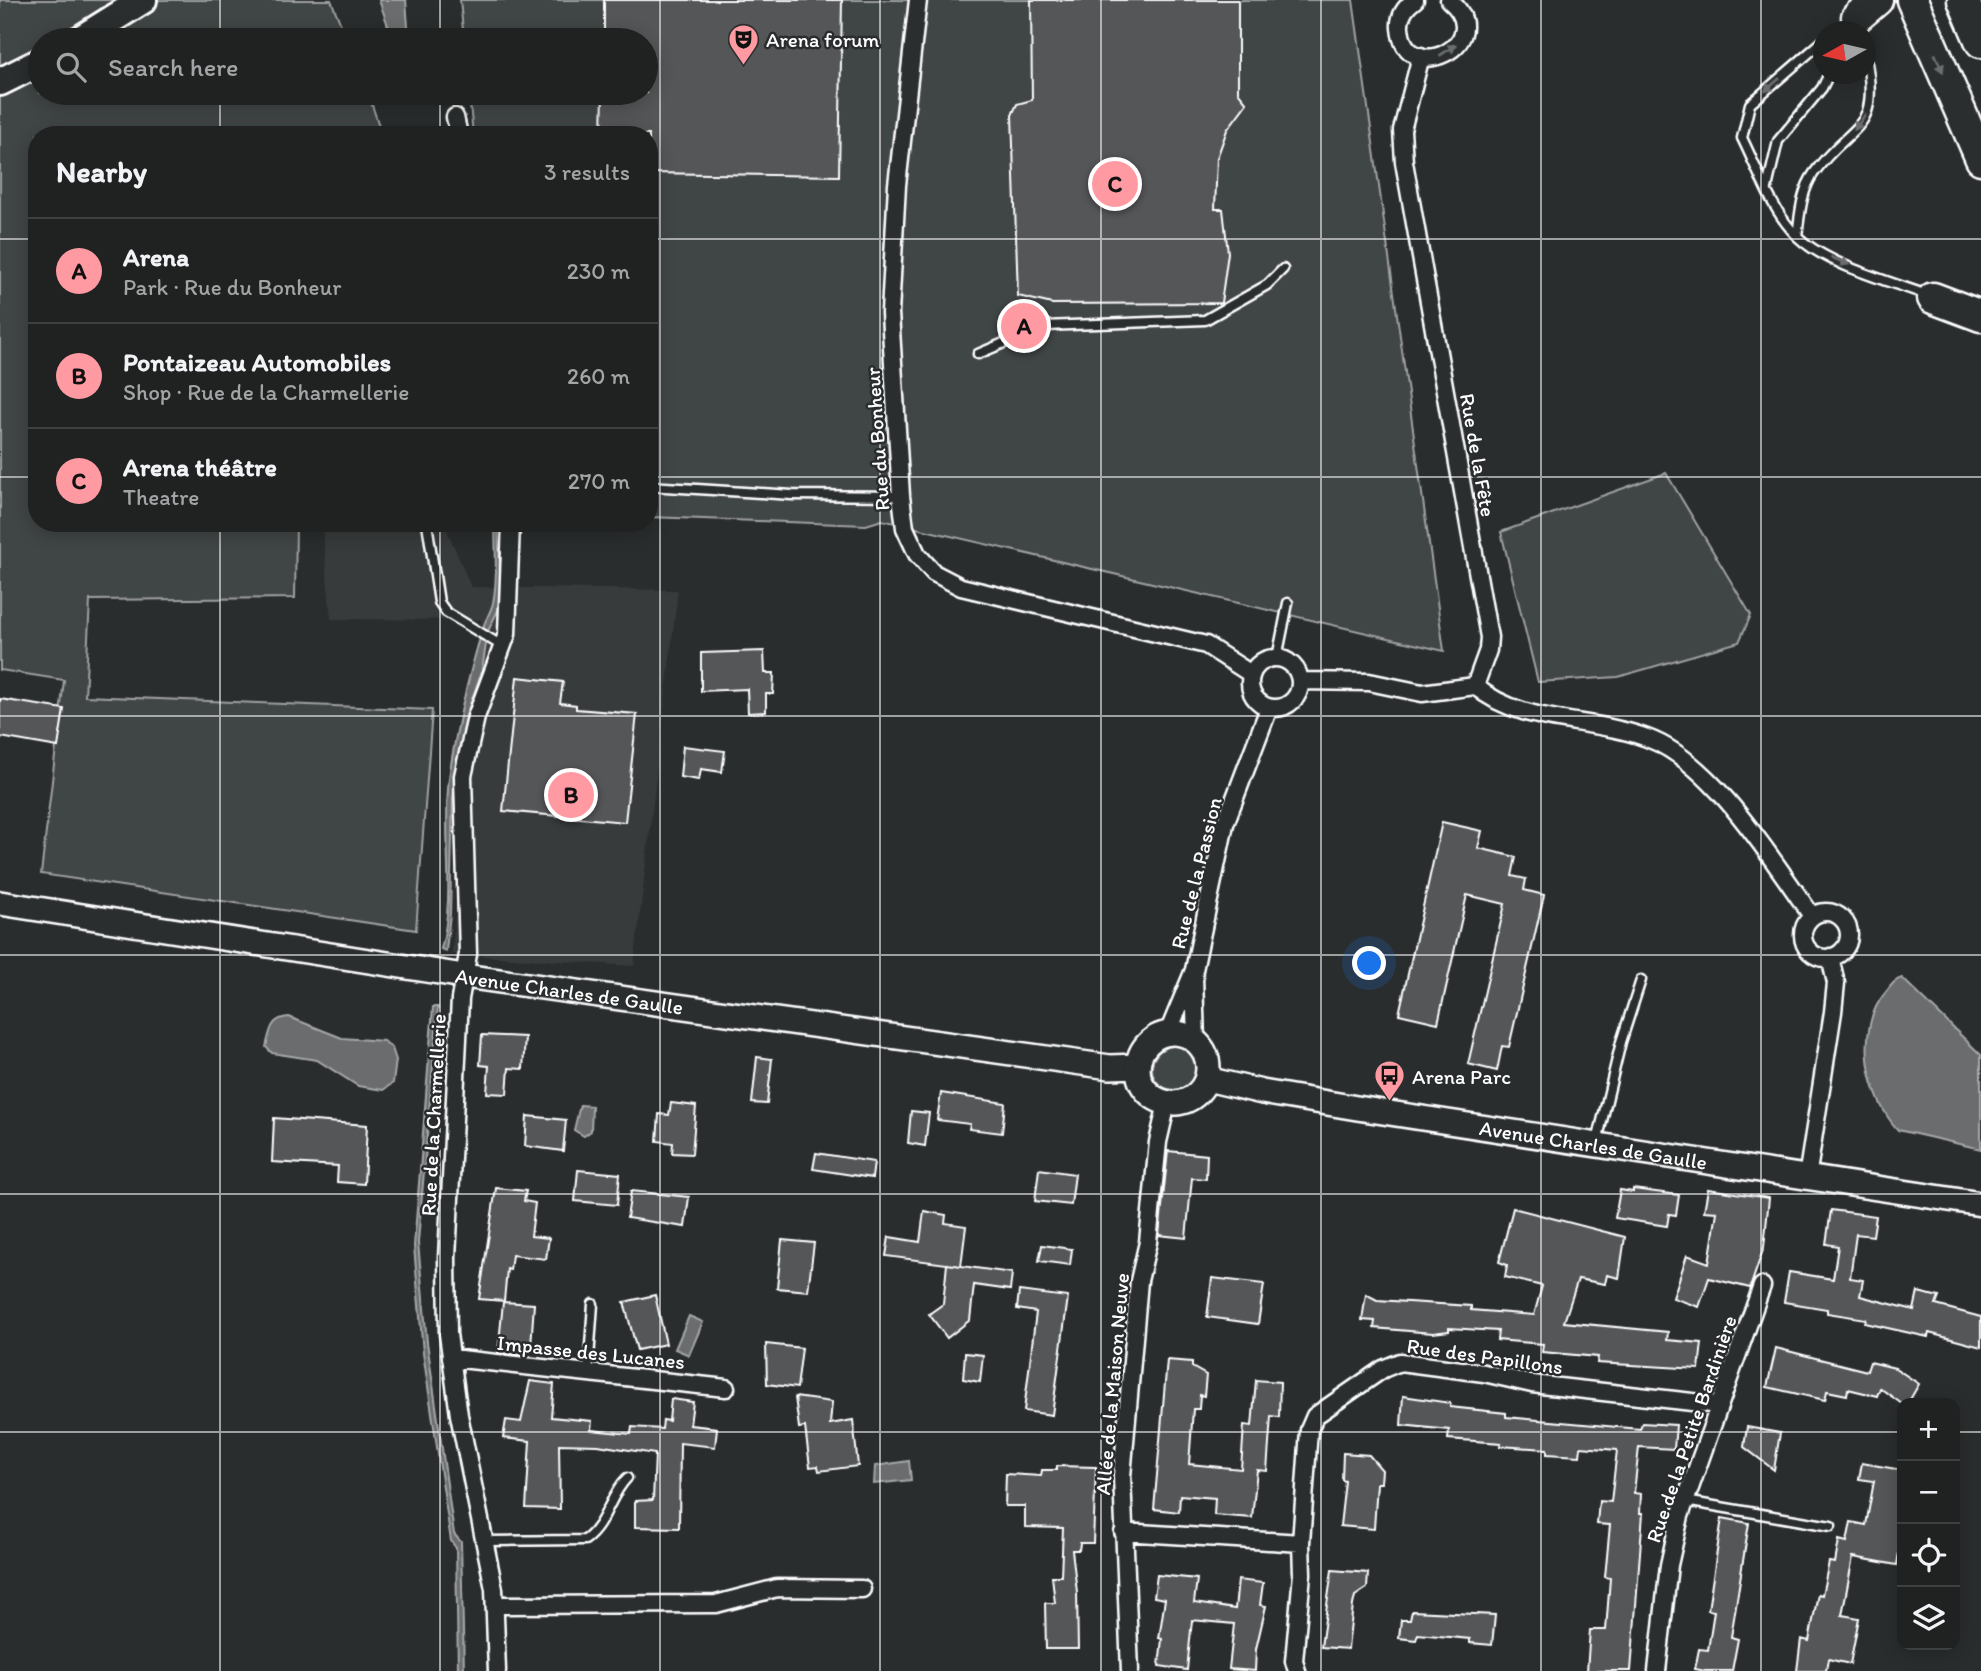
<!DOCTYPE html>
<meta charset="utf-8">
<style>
:root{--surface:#202222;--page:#2d2f2f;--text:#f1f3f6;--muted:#a2a4a5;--line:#3d3f40;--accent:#ff9aa2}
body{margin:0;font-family:Itim,sans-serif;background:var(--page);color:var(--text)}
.controls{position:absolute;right:21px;bottom:21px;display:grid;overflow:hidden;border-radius:14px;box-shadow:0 4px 18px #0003}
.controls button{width:63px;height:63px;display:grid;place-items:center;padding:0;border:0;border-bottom:2px solid var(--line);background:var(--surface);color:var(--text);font:35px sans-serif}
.compass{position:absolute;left:1813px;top:21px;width:63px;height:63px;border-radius:50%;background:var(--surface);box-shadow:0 4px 18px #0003;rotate:262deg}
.you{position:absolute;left:1370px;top:964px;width:24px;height:24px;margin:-18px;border:5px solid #fff;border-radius:50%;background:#1a73e8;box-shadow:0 0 0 10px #1a73e833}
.badge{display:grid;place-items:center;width:46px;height:46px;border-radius:50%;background:var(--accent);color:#111;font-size:23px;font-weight:700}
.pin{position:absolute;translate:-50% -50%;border:4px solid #fff;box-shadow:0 2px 7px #0006}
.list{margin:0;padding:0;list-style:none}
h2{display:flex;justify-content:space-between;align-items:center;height:91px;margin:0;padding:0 28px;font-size:30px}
h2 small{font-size:23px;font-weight:400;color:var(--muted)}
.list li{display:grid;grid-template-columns:46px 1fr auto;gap:21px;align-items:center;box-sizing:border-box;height:105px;padding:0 28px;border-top:2px solid var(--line)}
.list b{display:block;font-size:26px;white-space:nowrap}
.list p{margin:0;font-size:23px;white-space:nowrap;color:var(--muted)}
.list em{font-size:23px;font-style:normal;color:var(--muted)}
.icon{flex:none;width:38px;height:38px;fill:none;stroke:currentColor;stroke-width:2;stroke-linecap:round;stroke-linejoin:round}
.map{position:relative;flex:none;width:1981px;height:1671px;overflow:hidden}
.search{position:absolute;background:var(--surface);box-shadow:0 4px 18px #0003;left:28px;top:28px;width:630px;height:77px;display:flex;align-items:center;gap:18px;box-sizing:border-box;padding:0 24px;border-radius:38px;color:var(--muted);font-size:26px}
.panel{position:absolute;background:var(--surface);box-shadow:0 4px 18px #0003;left:28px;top:126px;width:630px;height:406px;border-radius:28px}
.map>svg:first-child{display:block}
</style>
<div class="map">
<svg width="1981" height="1671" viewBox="0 0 1981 1671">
<rect width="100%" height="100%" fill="#2a2d2e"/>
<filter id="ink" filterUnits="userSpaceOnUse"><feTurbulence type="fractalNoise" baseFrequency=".0143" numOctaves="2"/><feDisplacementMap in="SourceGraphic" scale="14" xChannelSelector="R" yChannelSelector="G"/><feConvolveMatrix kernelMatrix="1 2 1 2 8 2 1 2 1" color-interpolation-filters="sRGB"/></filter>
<g filter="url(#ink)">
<path fill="#373a3b" d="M322,523H444L471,587L678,590L634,966L452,954L481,620L331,619Z"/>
<path fill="#414445" stroke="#a0a2a2" stroke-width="2" d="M0,0H331L347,40H40V93H368L382,135H37V523H296L295,598L90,600L85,696L432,710L416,930L41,874L64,680L0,670Z
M460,0H1353L1444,651L882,520L866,525L649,517V135H473L469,93H646V40H464Z
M1666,473L1751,615L1739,642L1618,677L1538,682L1501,532Z
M1152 1068a22 22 0 1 1 44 0a22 22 0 1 1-44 0Z"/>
<path fill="#6a6c6d" stroke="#a6a7a7" stroke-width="2" d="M379,0H406L409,40H393Z
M495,523H498L501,604L488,631L482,670L466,716L453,798L450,914L446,951L441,949C456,895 442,834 449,778C456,728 468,677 483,628C485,620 491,612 493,603C498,578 495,549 495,523Z
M1902,978L1981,1055V1149L1898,1130C1867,1097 1854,1028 1886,992C1891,986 1894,980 1902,978Z
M433,1007H438L418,1242L427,1342L454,1534L461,1542L464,1671H458L456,1548L451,1541L423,1353L414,1246Z
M289,1017L342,1038L384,1041L392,1048L396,1060L393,1083L383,1090L358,1086L317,1060L272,1053L266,1047C270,1032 270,1018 289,1017Z
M580,1105L592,1106L591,1131L584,1136L574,1130Z
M689,1316L703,1322L689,1355L675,1349Z
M909,1461L911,1480L874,1484L875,1466Z"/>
<path fill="#555758" stroke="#fff" stroke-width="2" d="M604,0H842L839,176L649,173V135H602L603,93H646V40H604Z
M1031,0H1238V92L1247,103L1227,130L1217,158L1215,209H1223L1228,253L1221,303L1052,304L1018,296L1012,115L1017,104L1032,100Z
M764,651L765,673H774L773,694H766V712L748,713L747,689L701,691V653Z
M517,677L563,682L560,703L576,705V709L637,714L625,822L503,811Z
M0,699L64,709L58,747L0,737Z
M683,746L725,751L722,772L701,769L699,780L680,777Z
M1442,822L1482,831L1478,848L1516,857L1512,876L1526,879L1524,890L1544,895L1509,1047L1502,1046L1497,1071L1468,1064L1505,904L1467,895L1438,1023L1399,1014Z
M482,1035L525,1037L523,1069L509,1068L507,1094L487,1093L489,1066L480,1065Z
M757,1057L772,1059L767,1104L752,1103Z
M941,1093L1005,1103L1002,1133L969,1129L970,1124L937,1120Z
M671,1103L696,1106L692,1154L672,1153L673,1143L657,1141L659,1114L669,1115Z
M911,1111L929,1113L925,1146L908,1143Z
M527,1116L566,1120L563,1151L525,1146Z
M274,1118L367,1125L364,1184L337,1182L338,1166L272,1162Z
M1168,1151L1207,1155L1206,1179L1192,1178L1186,1238L1159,1235Z
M816,1153L874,1162L872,1178L813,1169Z
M1039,1169L1075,1174L1071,1205L1035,1201Z
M578,1170L620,1174L617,1205L575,1201Z
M496,1188L526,1191L524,1201L535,1203L531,1236L549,1238L546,1259L512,1255L510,1270L507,1269L504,1301L479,1299Z
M1633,1189L1679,1195L1676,1215L1669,1214L1667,1226L1615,1218L1620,1190L1633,1192Z
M1708,1189L1769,1198L1764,1247L1750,1288L1709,1278L1699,1307L1673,1298L1687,1255L1709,1263L1717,1212L1704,1211Z
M631,1191L689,1197L685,1227L627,1218Z
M1513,1208L1625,1237L1619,1278L1607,1275L1605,1284L1578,1279L1564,1322L1668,1332L1667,1340L1702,1343L1699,1369L1597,1363L1598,1357L1542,1352L1543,1344L1497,1340L1498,1331L1449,1328V1331L1433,1333L1374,1328L1375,1321L1362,1320L1366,1294L1377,1300L1471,1306V1310L1534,1315L1542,1286L1505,1277L1507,1265L1499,1262Z
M1831,1210L1876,1216L1873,1236L1856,1234L1850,1278L1863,1280L1860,1296L1914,1310L1918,1292L1939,1297L1936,1305L1981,1317V1347L1929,1333L1928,1337L1865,1323L1866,1319L1827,1313V1309L1784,1302L1789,1272L1833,1279L1838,1246L1826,1244Z
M924,1211L946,1215L945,1223L966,1226L961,1266L886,1256L889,1237L920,1242Z
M782,1240L814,1243L808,1291L777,1288Z
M1042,1245L1072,1249L1070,1265L1039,1261Z
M947,1264L1012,1273L1010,1290L974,1285L970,1320L947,1338L929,1314L943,1304Z
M1212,1278L1264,1284L1258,1324L1207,1317Z
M1019,1291L1068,1297L1052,1415L1024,1411L1036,1312L1017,1309Z
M655,1295L666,1344L637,1350L624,1302Z
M503,1302L534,1304L531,1346H524L523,1355L498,1353Z
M766,1344L802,1348L797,1388L767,1384Z
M1776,1348L1867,1371L1870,1362L1895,1368L1919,1384L1908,1403L1902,1404L1880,1388L1877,1396L1848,1389L1847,1395L1827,1391L1825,1400L1767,1387Z
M965,1353L983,1355L980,1382L963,1379Z
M1167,1360L1192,1362V1367L1206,1375L1204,1396L1200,1395L1199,1409H1193L1189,1464L1241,1469L1244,1425L1252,1426L1256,1380L1280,1382L1279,1417L1271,1416L1267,1471L1257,1470L1252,1518L1214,1515L1215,1498L1180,1495L1179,1512L1154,1509Z
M530,1381L554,1384L551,1417L592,1421L591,1430L631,1434L632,1427L662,1429L663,1420L669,1421L671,1399L693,1402L690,1425L717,1428L715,1447L680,1443L679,1528L635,1527V1501L653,1500L655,1454L598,1445L559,1444L560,1509L526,1508L530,1441L503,1438L506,1420L521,1422Z
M1403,1396L1450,1403V1407L1506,1413V1417L1640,1429L1642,1423L1676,1425L1674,1449L1639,1447L1634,1493L1641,1494L1640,1513H1643L1631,1671H1587L1590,1630H1606L1610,1578L1605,1577L1610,1525L1597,1524L1599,1501L1611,1502L1617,1450L1581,1447L1580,1456L1547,1454V1449L1500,1446L1501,1443L1448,1439L1449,1430L1401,1425Z
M795,1397L832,1402L830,1424L853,1420L858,1466L819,1471L818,1466L810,1467L805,1427L799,1428Z
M1747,1427L1780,1433L1774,1470L1744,1447Z
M1343,1453L1369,1455L1382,1470L1381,1483H1377L1374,1529L1340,1526L1345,1481L1342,1480Z
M1862,1463L1902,1470L1898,1507L1902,1514V1552H1899L1897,1565L1853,1557L1842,1615L1859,1618L1850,1664L1828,1659L1826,1671H1797L1801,1639L1809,1641L1818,1594L1822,1595L1829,1562L1835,1563L1839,1540L1847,1542L1851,1522L1866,1525L1874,1481L1859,1479Z
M1057,1466L1096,1467L1093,1543H1080L1079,1550H1072L1077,1592L1078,1649H1046L1045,1603H1055L1052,1576H1061L1063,1528L1025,1527V1506H1005L1006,1474L1041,1476L1042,1470H1057Z
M1722,1518L1749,1523L1731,1637L1738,1639L1732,1671H1705L1695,1669L1699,1649L1708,1650L1714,1611L1708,1610Z
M1332,1570L1368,1573L1367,1588L1355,1596L1353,1605L1348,1649L1321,1647Z
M1157,1575L1197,1579L1194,1603L1235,1609L1238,1580L1263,1583L1260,1605L1266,1606L1256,1649L1255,1671L1229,1669L1234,1624L1192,1620L1187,1670L1159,1666L1162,1639L1159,1638L1165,1599L1154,1597Z
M1412,1611L1495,1615L1492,1645L1470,1643V1639L1418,1634L1416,1640L1399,1638L1401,1620H1410Z"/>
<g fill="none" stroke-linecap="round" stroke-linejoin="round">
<defs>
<path id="lane" d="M1835,32L1852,20
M1824,40L1750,104L1742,138C1758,170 1772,212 1798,237C1827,265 1889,281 1927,295
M1767,188L1778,141L1822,88L1829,74
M1797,236C1800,215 1801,191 1814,173C1851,121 1881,135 1866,57
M978,354L1044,326L1205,320L1267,285L1283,269
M649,486L792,495L901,496
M427,523L439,602L446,612L502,646
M1277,658L1288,603
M1597,1142L1621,1042L1641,980
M588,1373L593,1304
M1685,1501L1831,1526
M484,1541L585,1540C606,1525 609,1496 627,1478"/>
<path id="street" d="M918,0L897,185L890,313L901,496L905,528L917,554L934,573L961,587L1206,645L1251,674
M1415,0C1405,7 1399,16 1400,28C1405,89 1500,43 1449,0
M1421,56L1402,130L1404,162L1489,637L1488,650L1475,686
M455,117L459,135
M1250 683a25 25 0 1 1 50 0a25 25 0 1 1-50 0Z
M1300,681L1369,682L1422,693L1475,686
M1475,686C1522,726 1591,717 1647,738C1712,761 1772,860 1812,916
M1803 935a23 23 0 1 1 46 0a23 23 0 1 1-46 0Z
M1194,976L1196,1042
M1168,1033L1194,970L1225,824L1269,708
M1807,1178L1833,1012L1836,983L1830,957
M451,1358L726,1388
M1123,1532L1301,1543L1309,1430L1315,1416L1383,1369L1400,1362L1484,1373L1532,1384L1719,1405
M495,1605L716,1604L777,1588L862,1589
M497,1671L494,1589L459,1415L448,1334L447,1258L460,999L468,954L463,776L476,717L507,634L511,523
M1130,1671L1122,1476L1139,1281L1148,1242L1158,1142L1167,1103
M1297,1671L1294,1661L1302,1574L1301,1543
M1657,1671L1669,1565L1680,1516L1762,1286"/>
<g id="secondary">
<path id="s1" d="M0,903L464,976L1110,1067L1138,1066"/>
<circle cx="1173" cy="1068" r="35"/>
<path id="s2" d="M1207,1079L1262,1092L1357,1108L1981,1204"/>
</g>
<path id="primary" d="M79,40L143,0
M0,82L40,62"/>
<path id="highway" d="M1912,0L1981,159
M1963,0L1981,42
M1857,17L1877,0
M1933,298L1981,316"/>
</defs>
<use href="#lane" stroke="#fff" stroke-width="13"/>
<use href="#street" stroke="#fff" stroke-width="21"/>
<use href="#secondary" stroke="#fff" stroke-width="28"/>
<use href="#primary" stroke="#fff" stroke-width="32"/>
<use href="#highway" stroke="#fff" stroke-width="35"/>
<use href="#lane" stroke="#2a2d2e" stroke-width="8"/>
<use href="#street" stroke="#2a2d2e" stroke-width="16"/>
<use href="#secondary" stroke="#2a2d2e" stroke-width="23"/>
<use href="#primary" stroke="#2a2d2e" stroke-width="26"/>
<use href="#highway" stroke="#2a2d2e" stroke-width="30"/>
</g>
<defs><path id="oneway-solid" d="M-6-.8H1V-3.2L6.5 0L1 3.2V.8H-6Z" transform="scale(1.75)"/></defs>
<g fill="#6a6c6d">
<use href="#oneway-solid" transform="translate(1448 50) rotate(-34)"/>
<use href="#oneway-solid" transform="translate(1939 63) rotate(66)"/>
<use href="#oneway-solid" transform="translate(1772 85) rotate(139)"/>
<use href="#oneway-solid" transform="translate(1860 122) rotate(125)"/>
<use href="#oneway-solid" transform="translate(1840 261) rotate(22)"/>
</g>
</g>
<path fill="none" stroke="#fff" stroke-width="2" stroke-opacity="0.55" d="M220,0V40M440,0V40M660,0V1671M880,0V1671M1101,0V1671M1321,0V1671M1541,0V1671M1761,0V1671M220,93V135M440,93V135M0,239H37M649,239H1981M0,477H37M649,477H1981M220,523V1671M440,523V1671M0,716H1981M0,955H1981M0,1194H1981M0,1432H1902M1955,1432H1981"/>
<defs>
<symbol id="theatre-pin" viewBox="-11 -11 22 30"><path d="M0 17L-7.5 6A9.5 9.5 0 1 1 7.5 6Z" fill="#ff9aa2" stroke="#2a2d2e"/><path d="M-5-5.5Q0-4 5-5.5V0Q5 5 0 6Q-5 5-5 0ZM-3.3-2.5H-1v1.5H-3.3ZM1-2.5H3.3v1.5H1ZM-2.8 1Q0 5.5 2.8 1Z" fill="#111"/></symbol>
<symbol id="bus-pin" viewBox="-11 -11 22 30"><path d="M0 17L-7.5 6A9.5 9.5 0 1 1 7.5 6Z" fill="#ff9aa2" stroke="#2a2d2e"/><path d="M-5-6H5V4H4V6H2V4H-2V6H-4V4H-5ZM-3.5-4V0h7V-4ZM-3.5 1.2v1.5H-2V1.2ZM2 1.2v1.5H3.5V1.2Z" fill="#111"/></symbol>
</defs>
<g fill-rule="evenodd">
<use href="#theatre-pin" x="726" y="22" width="35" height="47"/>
<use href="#bus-pin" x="1372" y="1058" width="35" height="47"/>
</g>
<g text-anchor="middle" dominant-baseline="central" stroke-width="5" stroke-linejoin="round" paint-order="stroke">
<g font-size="21" fill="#fff" stroke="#2a2d2e" text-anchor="start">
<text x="766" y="39">Arena forum</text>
<text x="1412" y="1076">Arena Parc</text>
</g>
<g font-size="21" fill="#fff" stroke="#2a2d2e">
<text transform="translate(877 439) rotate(-94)">Rue du Bonheur</text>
<text transform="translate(1478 455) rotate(80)">Rue de la Fête</text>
<text transform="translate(1196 873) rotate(-76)">Rue de la Passion</text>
<text stroke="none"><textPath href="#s1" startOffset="576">Avenue Charles de Gaulle</textPath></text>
<text transform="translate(433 1115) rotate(-87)">Rue de la Charmellerie</text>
<text stroke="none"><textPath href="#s2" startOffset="392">Avenue Charles de Gaulle</textPath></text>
<text transform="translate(591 1352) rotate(6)">Impasse des Lucanes</text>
<text transform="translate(1485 1356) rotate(8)">Rue des Papillons</text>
<text transform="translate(1112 1384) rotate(-85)">Allée de la Maison Neuve</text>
<text transform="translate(1691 1429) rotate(-71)">Rue de la Petite Bardinière</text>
</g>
</g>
</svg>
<div class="controls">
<button>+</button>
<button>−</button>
<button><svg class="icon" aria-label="locate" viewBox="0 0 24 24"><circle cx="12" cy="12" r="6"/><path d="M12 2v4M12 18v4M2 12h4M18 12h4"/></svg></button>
<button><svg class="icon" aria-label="layers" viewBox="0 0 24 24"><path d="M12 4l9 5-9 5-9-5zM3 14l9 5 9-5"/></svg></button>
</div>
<svg class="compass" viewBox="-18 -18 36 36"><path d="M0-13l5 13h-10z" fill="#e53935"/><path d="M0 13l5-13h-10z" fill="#a2a4a5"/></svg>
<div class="you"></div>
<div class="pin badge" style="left:1024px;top:326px">A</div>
<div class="pin badge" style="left:571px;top:795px">B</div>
<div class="pin badge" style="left:1115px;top:184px">C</div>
<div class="search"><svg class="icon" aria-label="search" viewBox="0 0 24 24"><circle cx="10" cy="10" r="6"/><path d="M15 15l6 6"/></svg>Search here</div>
<section class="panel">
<h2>Nearby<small>3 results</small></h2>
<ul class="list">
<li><span class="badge">A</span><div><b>Arena</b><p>Park · Rue du Bonheur</p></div><em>230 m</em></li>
<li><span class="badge">B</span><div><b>Pontaizeau Automobiles</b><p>Shop · Rue de la Charmellerie</p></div><em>260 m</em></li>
<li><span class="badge">C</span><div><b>Arena théâtre</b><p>Theatre</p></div><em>270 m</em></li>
</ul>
</section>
</div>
